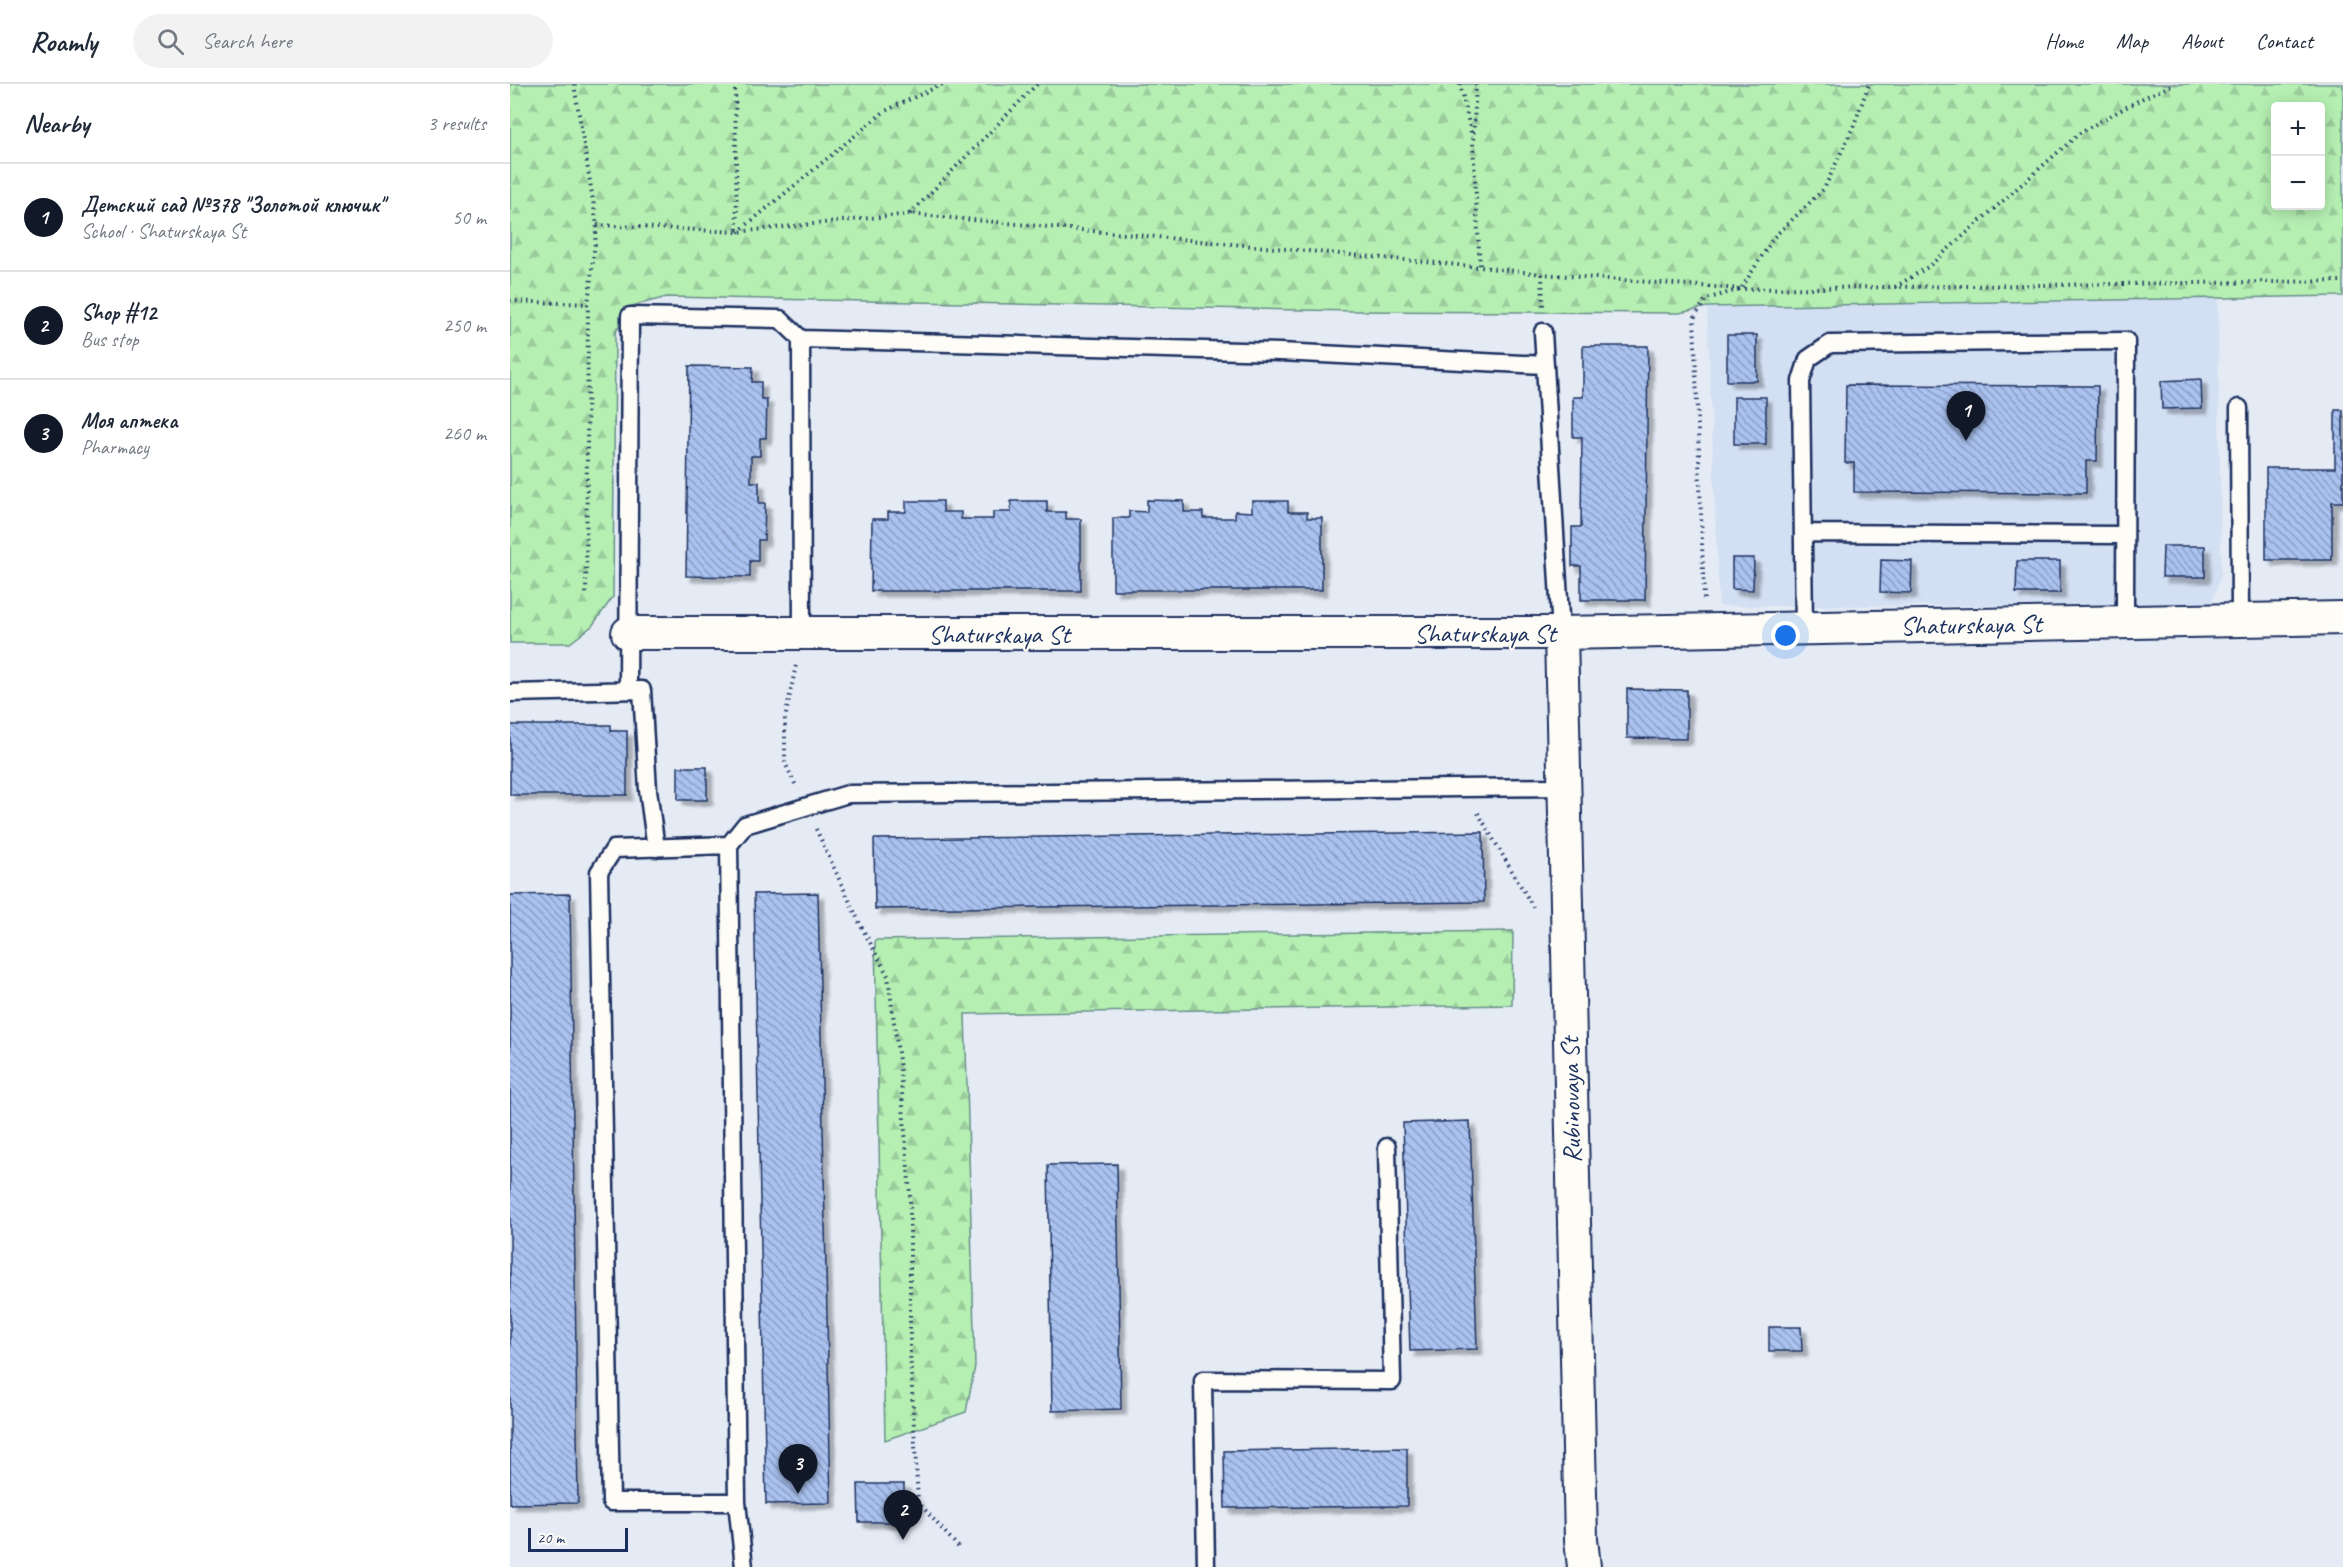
<!DOCTYPE html>
<meta charset="utf-8">
<style>
:root{--surface:#fff;--page:#f2f2f3;--text:#1f2937;--muted:#747a83;--line:#e0e1e3;--accent:#111827}
body{margin:0;font-family:Caveat,sans-serif;background:var(--page);color:var(--text)}
.controls{position:absolute;right:18px;top:18px;display:grid;overflow:hidden;border-radius:6px;box-shadow:0 3px 15px #0003}
.controls button{width:54px;height:54px;display:grid;place-items:center;padding:0;border:0;border-bottom:2px solid var(--line);background:var(--surface);color:var(--text);font:30px sans-serif}
.scale{position:absolute;left:18px;bottom:15px;width:100px;box-sizing:border-box;padding-left:6px;border:3px solid #1b2f5e;border-top:0;font-size:16px;line-height:21px;white-space:nowrap;color:#1b2f5e;-webkit-text-stroke:4px #fdfcf7;paint-order:stroke}
.you{position:absolute;left:1276px;top:552px;width:21px;height:21px;margin:-15px;border:4px solid #fff;border-radius:50%;background:#1a73e8;box-shadow:0 0 0 9px #1a73e833}
.badge{display:grid;place-items:center;width:39px;height:39px;border-radius:50%;background:var(--accent);color:#fff;font-size:20px;font-weight:700}
.pin{position:absolute;translate:-50% -50px;filter:drop-shadow(0 2px 3px #0008)}
.pin::after{content:'';position:absolute;top:32px;width:21px;height:18px;background:inherit;clip-path:polygon(0 0,100% 0,50% 100%)}
.list{margin:0;padding:0;list-style:none}
h2{display:flex;justify-content:space-between;align-items:center;height:78px;margin:0;padding:0 24px;font-size:26px}
h2 small{font-size:20px;font-weight:400;color:var(--muted)}
.list li{display:grid;grid-template-columns:39px 1fr auto;gap:18px;align-items:center;box-sizing:border-box;height:108px;padding:0 24px;border-top:2px solid var(--line)}
.list b{display:block;font-size:22px;white-space:nowrap}
.list p{margin:0;font-size:20px;white-space:nowrap;color:var(--muted)}
.list em{font-size:20px;font-style:normal;color:var(--muted)}
.icon{flex:none;width:33px;height:33px;fill:none;stroke:currentColor;stroke-width:2;stroke-linecap:round;stroke-linejoin:round}
.map{position:relative;flex:none;width:1833px;height:1483px;overflow:hidden}
header{display:flex;align-items:center;gap:36px;box-sizing:border-box;height:84px;padding:0 30px;background:var(--surface);border-bottom:2px solid var(--line)}
header strong{font-size:28px}
nav{display:flex;gap:33px;margin-inline-start:auto;font-size:21px}
.search{width:420px;height:54px;background:var(--page);display:flex;align-items:center;gap:15px;box-sizing:border-box;padding:0 21px;border-radius:33px;color:var(--muted);font-size:22px}
main{display:flex}
aside{flex:1;background:var(--surface)}
.map>svg:first-child{display:block}
</style>
<header>
<strong>Roamly</strong>
<div class="search"><svg class="icon" aria-label="search" viewBox="0 0 24 24"><circle cx="10" cy="10" r="6"/><path d="M15 15l6 6"/></svg>Search here</div>
<nav><a>Home</a><a>Map</a><a>About</a><a>Contact</a></nav>
</header>
<main>
<aside>
<h2>Nearby<small>3 results</small></h2>
<ul class="list">
<li><span class="badge">1</span><div><b>Детский сад №378 &quot;Золотой ключик&quot;</b><p>School · Shaturskaya St</p></div><em>50 m</em></li>
<li><span class="badge">2</span><div><b>Shop #12</b><p>Bus stop</p></div><em>250 m</em></li>
<li><span class="badge">3</span><div><b>Моя аптека</b><p>Pharmacy</p></div><em>260 m</em></li>
</ul>
</aside>
<div class="map">
<svg width="1833" height="1483" viewBox="0 0 1833 1483">
<defs>
<pattern id="forest-firs" width="22" height="20" patternUnits="userSpaceOnUse" patternTransform="scale(1.5)"><rect width="22" height="20" fill="#b5efb2"/><path d="M5 1l3.5 6h-7zM16 11l3.5 6h-7z" fill="#9bcd9c"/></pattern>
<pattern id="building-back-hatch" width="6" height="6" patternUnits="userSpaceOnUse" patternTransform="scale(1.5)"><rect width="6" height="6" fill="#aac2ef"/><path d="M-1 5l2 2M0 0l6 6M5-1l2 2" fill="none" stroke="#8a9ec5"/></pattern>
<filter id="shadow"><feDropShadow dx="5.5" dy="5.5" stdDeviation="1.5" flood-color="#0004"/></filter>
</defs>
<rect width="100%" height="100%" fill="#e4ebf5"/>
<filter id="ink" filterUnits="userSpaceOnUse"><feTurbulence type="fractalNoise" baseFrequency=".0167" numOctaves="2"/><feDisplacementMap in="SourceGraphic" scale="12" xChannelSelector="R" yChannelSelector="G"/><feConvolveMatrix kernelMatrix="1 2 1 2 8 2 1 2 1" color-interpolation-filters="sRGB"/></filter>
<g filter="url(#ink)">
<path fill="#d3dff3" d="M1708,214L1711,491L1701,521L1209,522L1197,223Z"/>
<path fill="url(#forest-firs)" stroke="#688f88" stroke-width="1.5" fill-rule="evenodd" d="M0,0H1833V212L1197,223L1169,229L845,227L157,213L122,222L105,249L103,513L82,542L60,559H0ZM1766,22H1810V122H1766Z
M1003,847L1002,921L455,930L465,1282L456,1328L375,1356L365,856Z"/>
<path fill="url(#building-back-hatch)" stroke="#1b2f5e" stroke-width="1.5" filter="url(#shadow)" d="M1217,251H1247V297H1217Z
M1073,262H1138L1135,516H1071V482H1062V443H1071L1072,353H1063V313H1073Z
M179,282L243,283L242,298H251V315H257L256,354H250V372H241V398H249V419H255L254,456H248V477H240V493L176,492Z
M1691,295L1692,324L1652,325L1651,297Z
M1336,301L1588,302L1587,377H1576V409L1344,408V379H1335Z
M1224,313H1256V360H1224Z
M1825,326H1833V418H1822V476H1756V384H1825Z
M637,416L674,417V428H693V434H725V427L742,428V417H778V428H797V434H812V506H603V434H619V427L637,428Z
M396,417H433V428H451V435H483V428H501V417H537V428H556V435H571V507H361L362,435H378V428H396Z
M1653,462H1695V493H1652Z
M1222,474H1244L1243,506L1222,505Z
M1371,476L1402,477L1401,509L1370,508Z
M1507,477H1550V509H1506Z
M1117,605L1177,606V655L1117,654Z
M0,641H101V647H117V711H0Z
M168,683H197V716H168Z
M973,748L974,818L365,825L364,755Z
M308,809L321,1419L256,1420L244,810Z
M60,810L68,1419L0,1420V811Z
M960,1037L967,1265L900,1267L893,1039Z
M607,1080L611,1325L542,1327L538,1081Z
M1259,1243H1291L1292,1267H1259Z
M897,1364V1422L715,1424L714,1367Z
M348,1400H394V1438H349Z"/>
<g fill="none" stroke-linecap="round" stroke-linejoin="round">
<defs>
<path id="service" d="M1033,248L1051,549
M291,255L292,551
M1729,324L1730,536
M1293,449L1615,451
M1294,544L1291,297L1298,275L1320,260L1616,257L1615,521L1617,538
M118,606L120,232L270,235L291,255L770,268L1035,281
M0,609L132,606L138,706L146,764
M219,761L235,741L338,710L1054,703
M227,1418H101L89,788L104,765L219,761L227,1418L234,1483
M696,1483L693,1296L882,1297L877,1063"/>
<path id="minor" d="M118,549H1051L1833,534
M1051,549L1071,1455L1074,1483"/>
</defs>
<use href="#service" stroke="#1b2f5e" stroke-width="21"/>
<use href="#minor" stroke="#1b2f5e" stroke-width="36"/>
<path stroke="#1b2f5e" stroke-width="4" stroke-dasharray="1.5 4.5" stroke-linecap="butt" d="M65,0V6L87,141L78,220L76,511
M225,0L227,149
M950,0L962,53
M966,0L963,59L970,183
M400,130L527,0
M87,141L227,148L399,130L970,183L1032,190L1231,205L1833,197
M228,148L375,27L433,0
M1032,190L1033,226
M1385,203L1418,183L1571,48L1633,14L1665,0
M0,217L78,220
M1194,515L1184,234L1196,215L1231,205L1264,153L1314,105L1344,41L1359,0
M285,700L275,679V635L286,581
M968,729L1023,823
M306,745L351,842L378,892L390,984L400,1111V1268L408,1418L450,1465"/>
<use href="#service" stroke="#fdfcf7" stroke-width="16"/>
<use href="#minor" stroke="#fdfcf7" stroke-width="32"/>
</g>
</g>
<g text-anchor="middle" dominant-baseline="central" stroke-width="4.5" stroke-linejoin="round" paint-order="stroke">
<g font-size="26" fill="#1b2f5e" stroke="#fdfcf7">
<text transform="translate(1461 541) rotate(-1)">Shaturskaya St</text>
<text x="975" y="549">Shaturskaya St</text>
<text x="489" y="550">Shaturskaya St</text>
<text transform="translate(1061 1016) rotate(-91)">Rubinovaya St</text>
</g>
</g>
</svg>
<div class="controls">
<button>+</button>
<button>−</button>
</div>
<div class="scale">20 m</div>
<div class="you"></div>
<div class="pin badge" style="left:1456px;top:357px">1</div>
<div class="pin badge" style="left:393px;top:1456px">2</div>
<div class="pin badge" style="left:288px;top:1410px">3</div>
</div>
</main>
